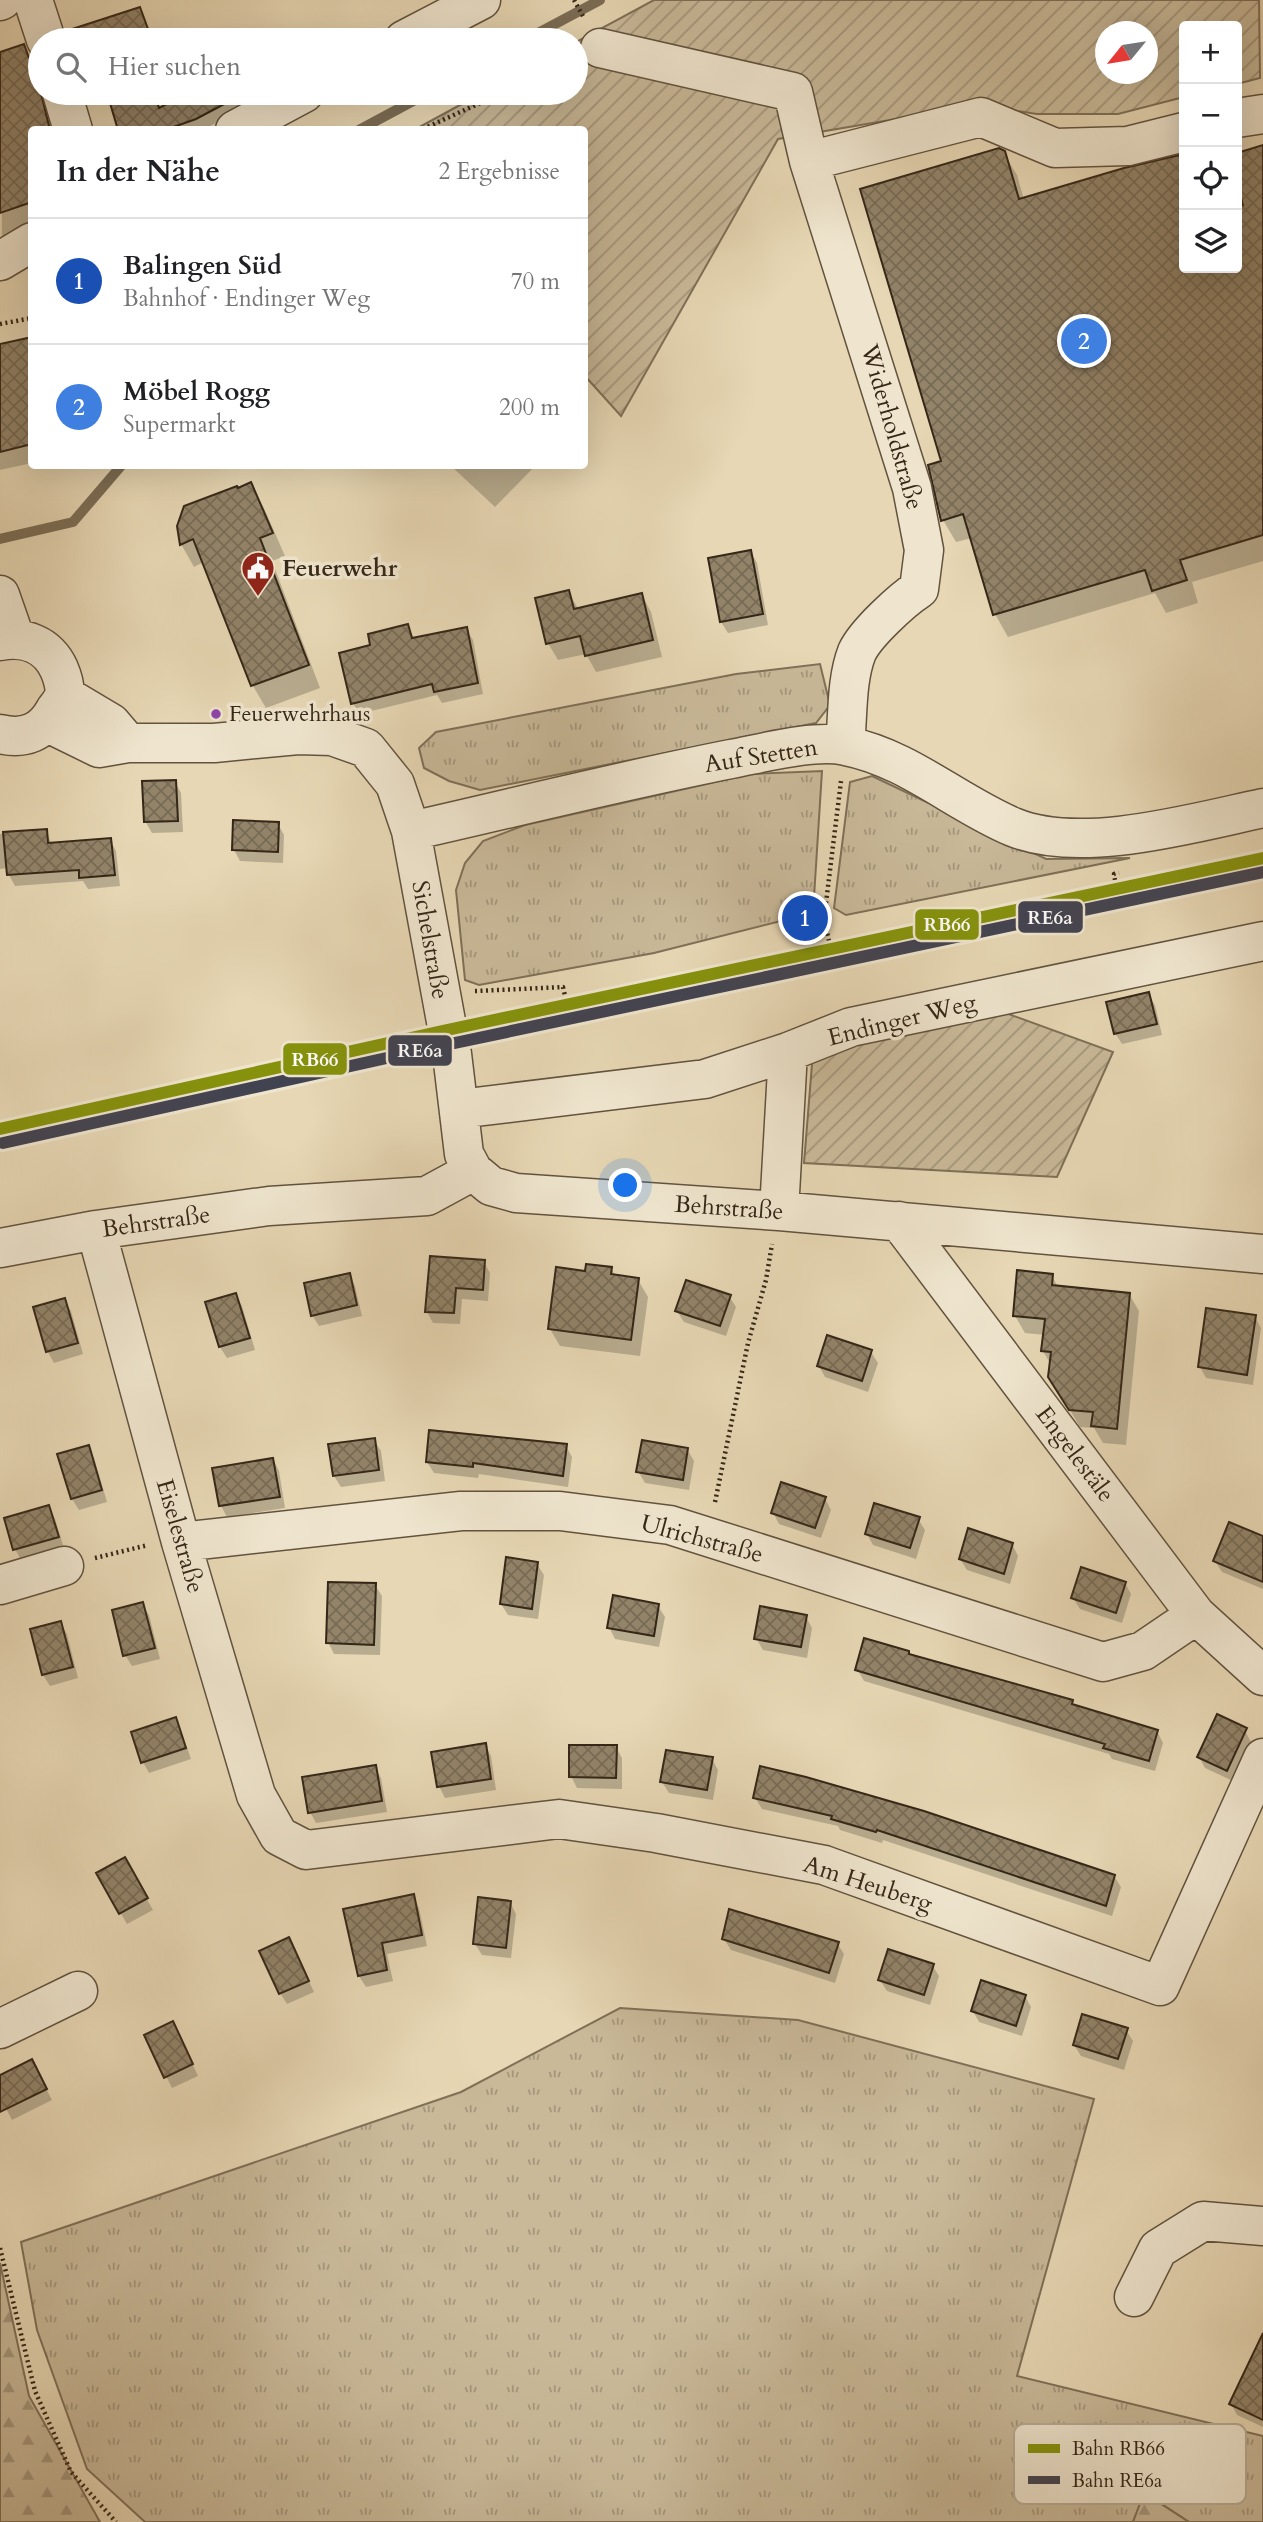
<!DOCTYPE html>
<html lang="de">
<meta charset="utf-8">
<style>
:root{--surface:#fff;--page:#f6f6f6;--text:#202124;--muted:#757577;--line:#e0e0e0;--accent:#111827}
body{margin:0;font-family:Cardo,serif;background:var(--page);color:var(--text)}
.controls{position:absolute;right:21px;top:21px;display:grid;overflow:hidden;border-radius:7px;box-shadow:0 7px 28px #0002}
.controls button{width:63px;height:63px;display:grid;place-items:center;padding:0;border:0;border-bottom:2px solid var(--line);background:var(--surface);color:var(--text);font:35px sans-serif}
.compass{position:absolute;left:1095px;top:21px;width:63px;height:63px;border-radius:50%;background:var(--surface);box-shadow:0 7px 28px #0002;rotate:240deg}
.you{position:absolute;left:626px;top:1186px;width:24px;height:24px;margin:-18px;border:5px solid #fff;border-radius:50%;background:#1a73e8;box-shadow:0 0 0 10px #1a73e833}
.badge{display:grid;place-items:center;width:46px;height:46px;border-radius:50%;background:var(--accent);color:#fff;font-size:23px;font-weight:700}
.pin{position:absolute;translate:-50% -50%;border:4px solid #fff;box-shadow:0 2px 7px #0006}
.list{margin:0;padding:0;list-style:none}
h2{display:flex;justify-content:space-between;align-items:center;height:91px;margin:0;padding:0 28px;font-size:30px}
h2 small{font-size:23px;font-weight:400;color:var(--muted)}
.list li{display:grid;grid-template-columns:46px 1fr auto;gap:21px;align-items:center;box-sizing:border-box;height:126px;padding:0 28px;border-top:2px solid var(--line)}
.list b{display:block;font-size:26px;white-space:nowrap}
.list p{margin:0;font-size:23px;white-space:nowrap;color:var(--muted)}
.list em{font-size:23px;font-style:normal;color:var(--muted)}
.icon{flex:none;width:38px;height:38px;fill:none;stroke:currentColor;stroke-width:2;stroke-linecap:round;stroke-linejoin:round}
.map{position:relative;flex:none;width:1263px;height:2522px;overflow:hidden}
.search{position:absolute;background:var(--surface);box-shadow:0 7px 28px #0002;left:28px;top:28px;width:560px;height:77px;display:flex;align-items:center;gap:18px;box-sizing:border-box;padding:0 24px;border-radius:38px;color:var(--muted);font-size:26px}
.panel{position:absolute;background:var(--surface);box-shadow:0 7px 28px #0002;left:28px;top:126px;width:560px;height:343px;border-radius:7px}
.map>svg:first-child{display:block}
</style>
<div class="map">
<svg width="1263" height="2522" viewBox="0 0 1263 2522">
<defs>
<pattern id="grass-tufts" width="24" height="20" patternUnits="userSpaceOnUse" patternTransform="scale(1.75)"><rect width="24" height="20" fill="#c9b999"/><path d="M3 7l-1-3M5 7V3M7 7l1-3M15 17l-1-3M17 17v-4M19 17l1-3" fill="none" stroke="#a4967c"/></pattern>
<pattern id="forest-firs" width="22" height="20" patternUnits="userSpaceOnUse" patternTransform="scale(1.75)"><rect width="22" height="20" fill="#c9b999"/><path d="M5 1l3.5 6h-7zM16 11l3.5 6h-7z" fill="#a4967c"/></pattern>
<pattern id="garden-furrows" width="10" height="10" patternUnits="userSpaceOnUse" patternTransform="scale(1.75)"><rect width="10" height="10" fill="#c9b999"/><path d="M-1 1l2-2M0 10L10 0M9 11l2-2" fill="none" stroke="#a4967c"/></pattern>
<pattern id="building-cross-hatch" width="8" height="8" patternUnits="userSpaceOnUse" patternTransform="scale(1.75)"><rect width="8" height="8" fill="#928369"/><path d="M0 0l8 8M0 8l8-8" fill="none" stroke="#786b55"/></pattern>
</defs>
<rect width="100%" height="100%" fill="#e7d7b4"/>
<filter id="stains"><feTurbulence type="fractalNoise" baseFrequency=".00286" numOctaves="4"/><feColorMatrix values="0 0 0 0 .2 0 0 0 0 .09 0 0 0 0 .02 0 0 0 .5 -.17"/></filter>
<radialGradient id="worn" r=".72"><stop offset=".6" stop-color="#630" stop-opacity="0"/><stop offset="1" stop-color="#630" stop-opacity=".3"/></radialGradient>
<path fill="url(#grass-tufts)" stroke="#7f7058" stroke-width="2" d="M820,664L830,705L816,723L480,790L449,781L424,768L419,748L436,732L736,674Z
M822,771L813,913L654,953L479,985L465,980L456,890L465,863L483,841L525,825L751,774Z
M872,776L1046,859L1130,858L846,915L834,908L850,782Z
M620,2008L798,2020L1094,2099L1017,2376L1263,2436V2522H1189L1145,2493L1133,2522H145L87,2469L37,2330L21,2242L461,2092Z"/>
<path fill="url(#forest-firs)" stroke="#7f7058" stroke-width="2" d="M0,2263L29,2396L100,2522H0Z
M1144,2493L1189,2522H1133Z"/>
<path fill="url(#garden-furrows)" stroke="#7f7058" stroke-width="2" fill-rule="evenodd" d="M654,0H1259L1260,78L1237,84V26H1184V97L1118,114H1037L979,105L778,139L621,416L585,376L584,130H414L482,93H576V42ZM1106,32H1148V74H1106Z
M1003,1012L1113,1052L1057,1177L804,1163L813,1052Z"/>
<path fill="#0003" d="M139,9L153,40H92L87,26Z
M23,46L36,68L40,79V93H45L56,130H32V229L2,239L0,54Z
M109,93H156L160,109L191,93H239L247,106L203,130H121Z
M1263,147V561L1192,582L1198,603L1166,613L1155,593L1008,637L995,614L972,538L956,542L943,520V462L1003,152L1017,175L1024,200L1125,170L1184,156V268H1237V155Z
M32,339V463L0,470V346Z
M451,466H535L495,507Z
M250,484L263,506L285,556L272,561L320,688L266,708L253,686L204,562L194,567L181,544L179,526Z
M751,552L757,563L768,625L728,633L721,622Z
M568,592L579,610L642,595L651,612L662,657L596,672L586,654L558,660L548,643Z
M408,626L414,639L466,629L473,640L483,694L442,703L437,695L359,714L353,703Z
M175,782L181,793L183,832L152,833L145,821Z
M278,824L284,835L283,863L240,861L234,850Z
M46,830L52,845L110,840L116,851L120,886L88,889L83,881L15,886L9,875L8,868L0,869V834Z
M1148,994L1155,1005L1162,1035L1122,1044L1115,1033Z
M484,1262L490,1273L488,1301L462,1299L460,1324L433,1323L427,1312Z
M611,1268L616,1277L638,1280L648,1297L640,1356L560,1346L550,1329L586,1273Z
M349,1275L355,1286L362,1316L319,1326L312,1315Z
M1052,1276L1058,1287L1129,1294L1139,1311L1126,1445L1103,1443L1094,1428L1080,1427L1050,1376L1051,1365L1043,1351L1045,1335L1025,1333L1015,1316Z
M236,1295L242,1306L255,1350L227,1358L220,1347L208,1303Z
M729,1296L736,1307L726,1336L684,1322L677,1311Z
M64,1300L71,1311L83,1354L54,1363L48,1352L35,1308Z
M1255,1317L1261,1328L1253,1385L1206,1378L1200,1367Z
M871,1352L878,1363L868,1392L825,1377L819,1366Z
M374,1440L381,1451L385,1481L341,1487L334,1476Z
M566,1446L572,1457L568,1487L479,1474L478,1478L434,1473L427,1462Z
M88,1447L94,1458L107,1502L79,1510L72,1499L59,1455Z
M687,1449L694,1461L689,1490L645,1483L638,1471Z
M273,1459L279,1471L285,1508L227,1517L221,1506L214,1469Z
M825,1498L831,1510L821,1538L779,1524L773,1512Z
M49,1507L55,1519L64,1548L21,1560L15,1549Z
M918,1519L925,1530L916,1559L873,1545L867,1534Z
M1263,1538V1589L1222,1572L1215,1561Z
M1012,1544L1018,1556L1010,1584L967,1570L960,1559Z
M537,1564L544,1575L538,1619L508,1615L501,1604Z
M1125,1583L1131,1594L1122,1623L1080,1609L1073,1598Z
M375,1585L382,1596L380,1655L334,1654L328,1642Z
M142,1604L149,1615L160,1659L132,1666L125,1655Z
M658,1606L665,1617L659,1647L615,1639L609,1627Z
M806,1617L812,1628L807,1658L763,1650L756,1638Z
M60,1623L67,1634L78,1678L50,1686L43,1675L32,1631Z
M910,1656L1071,1702L1074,1707L1157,1731L1163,1743L1155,1771L1112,1759L1109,1754L864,1681L857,1669Z
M175,1719L181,1730L191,1759L149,1773L143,1762Z
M1245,1731L1251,1742L1233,1781L1205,1768L1199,1757Z
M485,1745L491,1756L496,1790L445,1798L439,1786Z
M616,1747L622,1758V1789L577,1788L571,1776Z
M712,1759L718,1770L713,1800L669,1793L662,1782Z
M375,1767L381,1778L387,1812L316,1823L310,1812Z
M755,1798L1114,1876L1121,1887L1112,1916L883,1840L882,1843L840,1830L838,1826L762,1809Z
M124,1859L153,1910L127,1924L98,1874Z
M413,1896L419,1908L427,1946L387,1954L393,1981L366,1987L359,1976Z
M510,1902L516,1914L511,1958L482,1955L475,1944Z
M724,1939L837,1943L844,1954L835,1983L731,1950Z
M295,1951L314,1992L287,2004L280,1993Z
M932,1965L939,1976L930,2005L887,1991L880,1980Z
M1025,1996L1031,2007L1022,2036L979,2022L973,2011Z
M1126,2030L1133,2041L1124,2070L1081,2056L1074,2045Z
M179,2035L198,2076L172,2088L146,2036Z
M38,2073L52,2100L12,2120L0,2097V2077Z
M1263,2349V2427L1237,2415L1231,2404Z"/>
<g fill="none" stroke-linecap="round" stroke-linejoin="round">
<path stroke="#7b6d56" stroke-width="10" d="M525,40L600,0
M359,130L428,93
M0,539L73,522L121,466"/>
</g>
<path fill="url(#building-cross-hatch)" stroke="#352718" stroke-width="2" d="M140,7L152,40H67L66,31Z
M24,44L40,89L50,130H32V202L0,213V52Z
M107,93H154L159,108L187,93H245L196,119L165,130H118Z
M1263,145V535L1180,560L1187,580L1152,591L1145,570L993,615L963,514L941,521L928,465L941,461L860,189L999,148L1005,151L1019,199L1124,168L1184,154V268H1237V207L1243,205L1237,184V153Z
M32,337V444L0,452V344Z
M251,482L273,533L260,538L309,665L251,686L193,539L180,545L177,526L184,506L237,486L238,488Z
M751,550L763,614L720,622L708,558Z
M569,590L574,609L642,593L653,640L585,656L580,636L546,644L535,598Z
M408,624L412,638L467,627L478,683L434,692L432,684L351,704L339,653L370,645L368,634Z
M176,780L178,821L144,822L142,781Z
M233,820L279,822L278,852L232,850Z
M47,829L48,843L111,838L115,875L79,878V870L7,875L3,832Z
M1149,992L1157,1024L1114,1034L1106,1002Z
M430,1256L485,1260L483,1290L456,1288L454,1313L425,1312Z
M586,1264L612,1267L611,1274L639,1278L631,1340L548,1329L556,1267L585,1271Z
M1017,1270L1053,1274L1052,1285L1130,1293L1117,1429L1091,1426L1093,1412L1069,1410L1067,1407L1048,1377L1051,1352L1041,1351L1045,1319L1013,1316Z
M350,1273L357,1305L311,1316L304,1283Z
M686,1280L731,1295L720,1326L675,1311Z
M236,1293L250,1338L219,1347L205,1302Z
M65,1298L78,1343L46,1352L33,1307Z
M1206,1308L1256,1315L1247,1375L1198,1367Z
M827,1335L872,1350L862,1381L817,1366Z
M429,1430L567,1444L563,1476L473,1463V1467L426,1462Z
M375,1438L379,1470L333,1476L328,1444Z
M642,1440L688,1448L683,1480L636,1472Z
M89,1445L102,1490L71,1499L57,1454Z
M273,1458L280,1497L219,1506L212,1468Z
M781,1482L826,1497L815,1528L771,1513Z
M874,1503L920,1517L910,1548L865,1534Z
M49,1505L59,1537L13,1550L4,1518Z
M1229,1522L1263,1536V1582L1213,1561Z
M968,1528L1013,1543L1004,1574L959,1559Z
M506,1557L538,1562L532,1609L500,1604Z
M1081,1567L1126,1582L1116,1613L1071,1598Z
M328,1582L376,1583L374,1645L326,1643Z
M613,1595L659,1604L654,1636L607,1628Z
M143,1602L155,1648L123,1656L112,1610Z
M760,1606L807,1615L801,1647L754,1639Z
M61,1621L73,1667L42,1675L30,1629Z
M864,1638L909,1651V1654L1073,1700L1072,1704L1158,1730L1149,1761L1103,1748L1105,1744L855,1670Z
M1217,1714L1247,1728L1227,1771L1197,1757Z
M176,1717L186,1748L141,1763L131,1732Z
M486,1743L491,1779L437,1787L431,1752Z
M569,1745H617L616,1778L569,1777Z
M666,1750L713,1757L707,1790L660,1782Z
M376,1765L382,1801L308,1813L302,1777Z
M760,1766L806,1777L924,1811L1115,1875L1106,1906L877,1830L876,1832L831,1819L832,1816L753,1798Z
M125,1857L148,1898L119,1914L96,1873Z
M414,1894L422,1935L382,1943L387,1970L358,1976L343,1909Z
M478,1897L511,1901L506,1948L473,1944Z
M729,1909L839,1942L829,1973L722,1939Z
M289,1937L309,1981L279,1994L259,1951Z
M888,1949L934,1964L924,1995L878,1980Z
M981,1980L1026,1995L1016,2026L971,2011Z
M1082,2014L1128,2028L1118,2059L1073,2045Z
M173,2021L193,2064L164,2078L144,2035Z
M32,2059L47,2089L0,2112V2075Z
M1263,2333V2420L1229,2404Z"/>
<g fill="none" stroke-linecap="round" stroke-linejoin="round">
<defs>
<path id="minor" d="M33,0L46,40
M0,1L2,0
M404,40L481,0
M600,48L793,92L809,161L912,488L924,550L919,589C902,600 866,633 857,652C846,680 848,716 845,745
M62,93L73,130
M1237,118L1263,114
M235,130L304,93
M809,161L981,117L1055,148L1128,146L1184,132
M0,261L32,242
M0,595L15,638
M0,641C25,636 48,645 59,669C62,676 66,688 64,696C62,701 58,706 55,710C43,732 25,740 0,734
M64,695L111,723L128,743
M48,723L99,748L128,743H214L298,735L332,736L366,748L395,784L411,831L452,1054L464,1154L473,1171L491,1186L516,1193L779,1211L1263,1254
M411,831C517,807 624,780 731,759C763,753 815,739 846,746C908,758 956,803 1013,827C1080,855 1193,823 1263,808
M459,1109L705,1079L788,1052L851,1027L1263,941
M779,1211L788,1052
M899,1221L1196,1615L1263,1676
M96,1230L181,1542L256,1795L279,1836L306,1850L559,1819L656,1833L824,1865L1160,1986L1263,1758
M0,1248L96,1230L269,1206L427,1196L473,1171
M181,1542L461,1511H560L670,1525L1103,1662L1143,1651L1196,1615
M0,1585L64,1566
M0,2029L78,1991
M1134,2297L1158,2249L1203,2221L1263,2226"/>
</defs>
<use href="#minor" stroke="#62533f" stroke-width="41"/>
<path stroke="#352718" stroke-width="4.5" stroke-dasharray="2 3.5" stroke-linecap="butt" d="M574,0L584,18
M423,129L502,93
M0,324L32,318
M1115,880L1114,874L1119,873
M829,941L824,919L841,781
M475,991L563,987L565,996
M715,1502L748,1343L766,1280L772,1244
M95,1558L148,1545
M0,2248L35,2391L71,2472L116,2522"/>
<use href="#minor" stroke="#efe5ce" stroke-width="38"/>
<defs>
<path id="rail-1" d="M0,1129L447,1030L1263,858"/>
<path id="rail-2" d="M3,1143L450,1044L1263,872"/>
</defs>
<use href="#rail-1" stroke="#efe5ce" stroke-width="18"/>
<use href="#rail-2" stroke="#efe5ce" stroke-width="18"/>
<use href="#rail-1" stroke="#86920c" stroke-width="12"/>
<use href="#rail-2" stroke="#424351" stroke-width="12"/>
</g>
<defs>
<symbol id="civic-pin" viewBox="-11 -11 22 30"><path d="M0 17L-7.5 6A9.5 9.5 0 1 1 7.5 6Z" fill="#8f2418" stroke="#efe5ce"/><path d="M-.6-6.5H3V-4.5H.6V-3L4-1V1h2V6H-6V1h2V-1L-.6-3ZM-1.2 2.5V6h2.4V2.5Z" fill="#fff"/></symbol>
</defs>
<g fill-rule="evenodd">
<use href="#civic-pin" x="239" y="549" width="38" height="52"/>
</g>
<circle fill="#8e44ad" stroke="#efe5ce" stroke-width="2.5" cx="216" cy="714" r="6"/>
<g text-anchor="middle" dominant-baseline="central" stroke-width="7" stroke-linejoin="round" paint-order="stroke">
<g font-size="22" fill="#352718" stroke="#efe5ce" text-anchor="start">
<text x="229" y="714">Feuerwehrhaus</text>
</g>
<g font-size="24" fill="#352718" stroke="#efe5ce">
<text transform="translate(892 427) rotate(74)">Widerholdstraße</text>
<text transform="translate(761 756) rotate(-9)">Auf Stetten</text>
<text transform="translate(430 940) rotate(80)">Sichelstraße</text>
<text transform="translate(902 1020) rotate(-14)">Endinger Weg</text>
<text transform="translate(729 1208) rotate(4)">Behrstraße</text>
<text transform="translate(156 1222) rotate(-8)">Behrstraße</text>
<text transform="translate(1075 1454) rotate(53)">Engelestäle</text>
<text transform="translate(180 1536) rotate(74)">Eiselestraße</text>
<text transform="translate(702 1539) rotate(15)">Ulrichstraße</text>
<text transform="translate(868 1884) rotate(18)">Am Heuberg</text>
</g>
<g font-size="24" font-weight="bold" fill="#352718" stroke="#efe5ce" text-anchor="start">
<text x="282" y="568">Feuerwehr</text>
</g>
</g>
<rect x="1014" y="2424" width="232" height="80" rx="10" fill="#efe5ce" stroke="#b7ac97" stroke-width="2"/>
<rect x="1028" y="2444" width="32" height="9" fill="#86920c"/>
<rect x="1028" y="2476" width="32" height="8" fill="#424351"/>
<g font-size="19" fill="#352718">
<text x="1072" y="2455">Bahn RB66</text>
<text x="1072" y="2487">Bahn RE6a</text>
</g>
<g stroke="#efe5ce" stroke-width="2.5">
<rect x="1017" y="900" width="67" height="34" rx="7" fill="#424351"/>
<rect x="914" y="908" width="66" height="33" rx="7" fill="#86920c"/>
<rect x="387" y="1034" width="66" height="33" rx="7" fill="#424351"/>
<rect x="282" y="1042" width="66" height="34" rx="7" fill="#86920c"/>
</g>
<g font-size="19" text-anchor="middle" font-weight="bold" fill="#fff">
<text x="1050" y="924">RE6a</text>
<text x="947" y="931">RB66</text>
<text x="420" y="1057">RE6a</text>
<text x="315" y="1066">RB66</text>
</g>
<rect width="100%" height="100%" filter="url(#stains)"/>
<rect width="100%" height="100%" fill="url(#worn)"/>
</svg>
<div class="controls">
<button>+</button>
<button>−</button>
<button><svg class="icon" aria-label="locate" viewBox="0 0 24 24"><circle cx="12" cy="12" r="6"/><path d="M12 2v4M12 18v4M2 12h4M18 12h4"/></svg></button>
<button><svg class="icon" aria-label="layers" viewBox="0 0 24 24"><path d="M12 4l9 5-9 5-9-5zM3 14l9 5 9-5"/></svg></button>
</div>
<svg class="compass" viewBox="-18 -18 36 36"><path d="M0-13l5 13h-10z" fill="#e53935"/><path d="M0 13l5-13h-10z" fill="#757577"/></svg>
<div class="you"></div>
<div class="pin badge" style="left:805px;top:918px;background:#1a4fb4">1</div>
<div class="pin badge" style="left:1084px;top:341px;background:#3f7fe0">2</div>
<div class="search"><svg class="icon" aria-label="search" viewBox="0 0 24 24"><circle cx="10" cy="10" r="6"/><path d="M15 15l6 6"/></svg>Hier suchen</div>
<section class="panel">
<h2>In der Nähe<small>2 Ergebnisse</small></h2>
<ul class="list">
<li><span class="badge" style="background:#1a4fb4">1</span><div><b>Balingen Süd</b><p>Bahnhof · Endinger Weg</p></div><em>70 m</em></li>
<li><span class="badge" style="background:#3f7fe0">2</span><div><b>Möbel Rogg</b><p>Supermarkt</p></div><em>200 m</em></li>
</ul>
</section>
</div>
